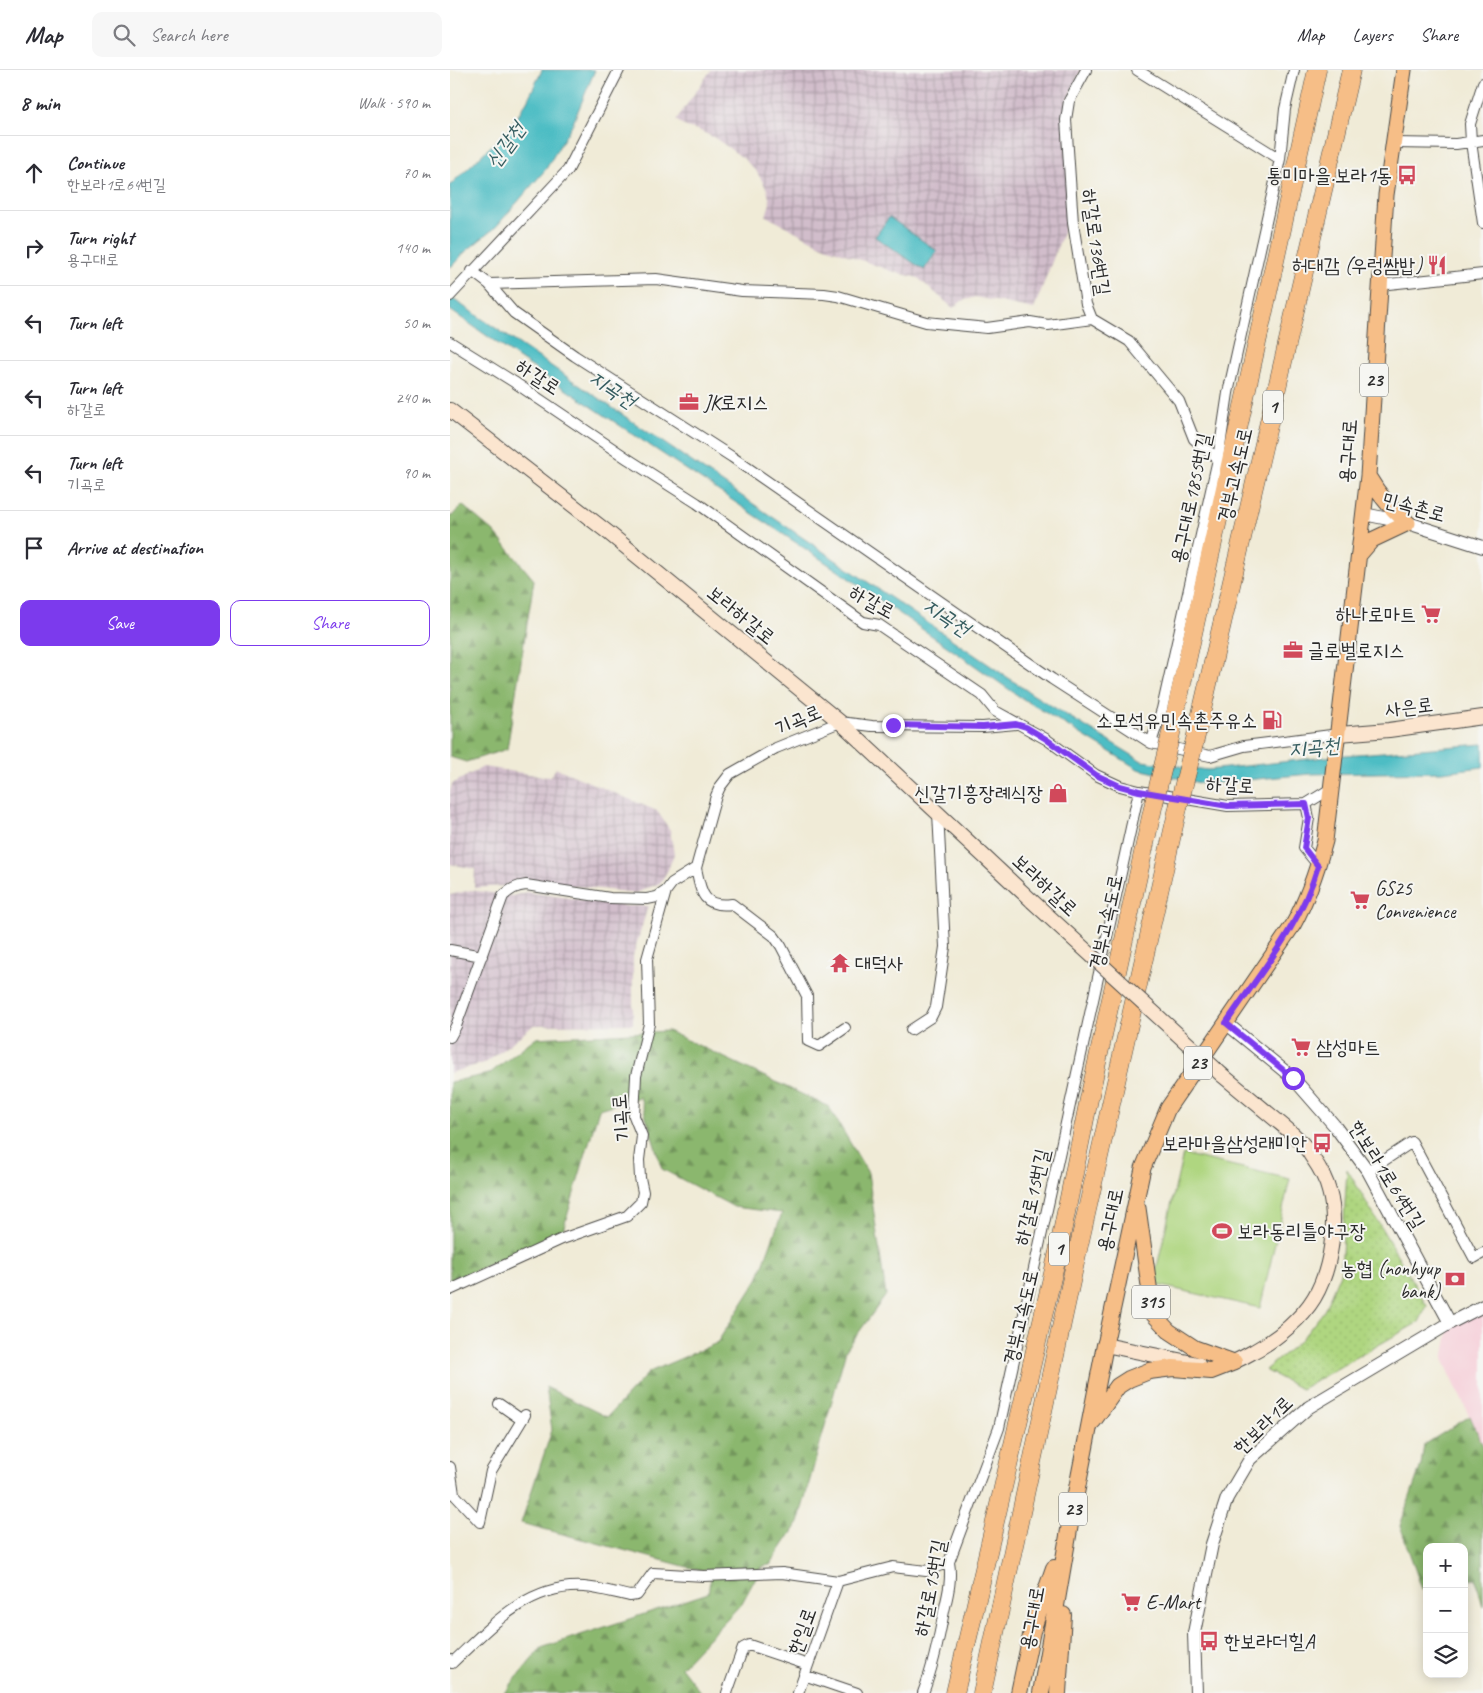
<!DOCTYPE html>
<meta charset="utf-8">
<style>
:root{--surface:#fff;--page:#f7f7f7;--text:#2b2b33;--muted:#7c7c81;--line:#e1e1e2;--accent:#7c3aed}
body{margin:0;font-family:Caveat,"Poor Story",sans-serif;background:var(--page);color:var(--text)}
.controls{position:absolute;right:15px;bottom:15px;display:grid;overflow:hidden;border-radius:10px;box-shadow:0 2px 12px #0003}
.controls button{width:45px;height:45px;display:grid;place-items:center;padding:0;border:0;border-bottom:1px solid var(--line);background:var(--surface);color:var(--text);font:25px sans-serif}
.stop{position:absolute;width:15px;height:15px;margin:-11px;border:4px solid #7c3aed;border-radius:50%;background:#fff}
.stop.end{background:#7c3aed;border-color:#fff;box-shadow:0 1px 5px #0008}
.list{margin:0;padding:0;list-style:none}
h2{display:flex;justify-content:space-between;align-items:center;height:65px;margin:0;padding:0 20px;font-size:21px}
h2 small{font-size:16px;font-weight:400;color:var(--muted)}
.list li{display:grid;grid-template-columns:32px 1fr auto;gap:15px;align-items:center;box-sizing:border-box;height:75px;padding:0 20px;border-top:1px solid var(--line)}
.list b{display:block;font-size:19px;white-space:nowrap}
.list p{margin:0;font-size:16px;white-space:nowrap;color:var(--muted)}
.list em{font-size:16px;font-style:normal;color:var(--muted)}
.actions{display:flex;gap:10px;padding:15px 20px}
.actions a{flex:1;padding:11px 0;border:1px solid var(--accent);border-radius:10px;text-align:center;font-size:18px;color:var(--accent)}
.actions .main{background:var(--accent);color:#fff}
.icon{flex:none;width:28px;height:28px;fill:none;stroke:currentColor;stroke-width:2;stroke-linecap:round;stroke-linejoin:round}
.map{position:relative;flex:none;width:1033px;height:1623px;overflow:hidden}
header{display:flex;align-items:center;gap:30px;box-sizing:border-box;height:70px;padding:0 25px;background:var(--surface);border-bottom:1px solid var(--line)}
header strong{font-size:24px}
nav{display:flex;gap:28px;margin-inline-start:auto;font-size:18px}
.search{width:350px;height:45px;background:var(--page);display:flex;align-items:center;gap:12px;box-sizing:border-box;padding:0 18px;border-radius:10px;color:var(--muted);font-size:19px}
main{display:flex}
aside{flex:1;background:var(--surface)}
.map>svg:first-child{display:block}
</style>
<header>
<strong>Map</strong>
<div class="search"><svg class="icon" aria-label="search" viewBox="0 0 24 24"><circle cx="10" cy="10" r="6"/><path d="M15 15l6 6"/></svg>Search here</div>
<nav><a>Map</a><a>Layers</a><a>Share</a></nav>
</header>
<main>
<aside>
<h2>8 min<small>Walk · 590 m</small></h2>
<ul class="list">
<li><svg class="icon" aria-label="ahead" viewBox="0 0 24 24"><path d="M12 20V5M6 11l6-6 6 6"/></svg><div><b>Continue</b><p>한보라1로64번길</p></div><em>70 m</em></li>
<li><svg class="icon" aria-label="right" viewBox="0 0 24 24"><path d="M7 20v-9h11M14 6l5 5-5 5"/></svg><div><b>Turn right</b><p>용구대로</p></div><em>140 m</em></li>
<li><svg class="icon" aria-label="left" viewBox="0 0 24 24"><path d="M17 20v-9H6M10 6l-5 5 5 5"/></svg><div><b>Turn left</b></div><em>50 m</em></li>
<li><svg class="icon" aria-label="left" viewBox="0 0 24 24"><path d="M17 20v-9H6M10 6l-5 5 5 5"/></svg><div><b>Turn left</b><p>하갈로</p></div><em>240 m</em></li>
<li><svg class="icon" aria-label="left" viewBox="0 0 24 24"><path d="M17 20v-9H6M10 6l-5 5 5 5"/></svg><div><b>Turn left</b><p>기곡로</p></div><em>90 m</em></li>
<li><svg class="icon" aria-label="arrive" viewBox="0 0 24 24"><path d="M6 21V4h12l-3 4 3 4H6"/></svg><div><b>Arrive at destination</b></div></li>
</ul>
<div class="actions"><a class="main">Save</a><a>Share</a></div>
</aside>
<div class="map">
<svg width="1033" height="1623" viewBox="0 0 1033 1623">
<defs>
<pattern id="industrial-grid" width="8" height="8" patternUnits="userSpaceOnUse" patternTransform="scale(1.25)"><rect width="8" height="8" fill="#d1bdcb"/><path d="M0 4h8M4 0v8" fill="none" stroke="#aa9aa5"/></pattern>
<pattern id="green-dots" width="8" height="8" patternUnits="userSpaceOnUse" patternTransform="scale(1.25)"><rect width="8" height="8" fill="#afd680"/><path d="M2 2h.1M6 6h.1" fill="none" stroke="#97b86f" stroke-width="1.8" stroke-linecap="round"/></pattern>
<pattern id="forest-firs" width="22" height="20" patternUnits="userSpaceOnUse" patternTransform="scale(1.25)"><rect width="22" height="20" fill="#8bb76e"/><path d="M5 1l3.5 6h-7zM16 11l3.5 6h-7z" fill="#72955b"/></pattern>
</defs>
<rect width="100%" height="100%" fill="#f6f6f2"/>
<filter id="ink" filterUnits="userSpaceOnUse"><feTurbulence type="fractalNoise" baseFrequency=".02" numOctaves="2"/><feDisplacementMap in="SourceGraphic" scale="10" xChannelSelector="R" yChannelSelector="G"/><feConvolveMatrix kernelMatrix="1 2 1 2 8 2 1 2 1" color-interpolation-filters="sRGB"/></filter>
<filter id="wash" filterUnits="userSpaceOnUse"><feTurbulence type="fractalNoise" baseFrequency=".0096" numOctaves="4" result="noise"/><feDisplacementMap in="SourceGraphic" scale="20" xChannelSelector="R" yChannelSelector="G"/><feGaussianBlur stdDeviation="1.12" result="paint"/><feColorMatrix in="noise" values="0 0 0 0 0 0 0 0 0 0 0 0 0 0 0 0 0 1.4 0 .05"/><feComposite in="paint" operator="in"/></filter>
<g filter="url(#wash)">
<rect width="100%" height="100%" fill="#f0ebd7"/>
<path fill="#f6cfd9" d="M1033,1236V1376L993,1289L1000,1253Z"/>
<path fill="url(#industrial-grid)" d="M261,0H631L617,31L619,147L584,239L525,227L512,231L503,238L468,208L441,201L373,176L316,146L320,133L317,119L306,101L293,88L265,68L248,60L236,57L226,50Z
M33,697L100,707L106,698L207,741L220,760L224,784L218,800L210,813L186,823L71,810L54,816L24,818L25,799L0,794V722L2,714Z
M21,820L62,826L77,822L175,836H198L183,886V954L84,955L37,992L0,1003V825Z"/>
<path fill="url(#green-dots)" stroke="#6d8056" d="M897,1099L977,1236L969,1252L851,1319L815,1300L850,1271L874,1241L891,1201Z"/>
<path fill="url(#forest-firs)" stroke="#5b714c" d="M12,435L44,462L84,510L57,679L16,692L0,687V446H2Z
M218,961L379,1037L418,1103L436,1225L396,1280L348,1453L320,1495L312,1496L292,1533L231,1597L251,1623H54L91,1578L258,1523L262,1499L249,1500L71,1453L102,1360L96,1317L157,1347L199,1302L267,1273L308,1209L332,1143L284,1137L212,1099L190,1027L149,1039L113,1160L69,1182L0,1211V1012L39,1004L85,968Z
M1020,1346L1033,1376V1537L1026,1509L1014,1511V1477H977V1518L972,1519L950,1456L971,1395L974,1375Z"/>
<path fill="#afd680" stroke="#6d8056" d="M733,1084L840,1109L810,1238L703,1214Z"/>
<path fill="#4ebdc4" stroke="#3c7478" d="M92,0H145L123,53L96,99L46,157L15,182L0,198V115L59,59L77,31Z
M439,147L487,181L474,200L425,167Z
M0,227L582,624L692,691L758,700L895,685L1033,674V697L992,702L860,704L754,714L688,699L570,627L381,496L70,289L0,240Z"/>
</g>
<g filter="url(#ink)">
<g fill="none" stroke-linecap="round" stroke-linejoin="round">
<defs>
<path id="minor" d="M636,0L619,31L616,50L623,153L636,234L642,249L679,271L729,331L744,369L768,389
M687,0L830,89
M844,0L835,39L830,89L778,323L768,389L712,639L701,673L760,686L794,676L889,664
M1033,13L1020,54L1021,72L1033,153
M943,73L1006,74L1033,70
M22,201L39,214L64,243L125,286L282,387L602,609L701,673
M39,214L206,209L292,221L374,224L388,226L476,252L537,258L580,252L598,255L642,249
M929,215L1033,204
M0,226L118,100L169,0
M0,272L64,312L178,389L247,433L413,552L429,555L532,625L545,641L596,669L646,705L670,716L689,721L778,736L856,734
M856,734L859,748L854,778L868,795
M856,734L882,718
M246,798C251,823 253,838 282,834L324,866L331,876L357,926L358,971L369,976L395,958
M0,880L32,886
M461,960L481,947L486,937L495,877L488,743
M0,967L6,956L53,826C61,819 66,816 76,815L160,828L197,829L207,827L216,821
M918,1101L962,1072L1024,1188L1033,1183
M0,1220L112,1169L177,1146L191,1132L193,1122L190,1108L189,1090L192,1066L184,1046L186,1006L199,954L197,889L216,821L222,813L246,798L266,726L270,717L280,704L326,678L390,652L422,656L533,657L566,654
M49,1334L72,1350
M0,1397L4,1424L30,1452L41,1401L75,1345
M0,1590L2,1593C39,1558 78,1513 134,1517C149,1518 165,1523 180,1526L187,1525L203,1503L254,1506L332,1503L388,1511L443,1497L476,1501L499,1492
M354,1605L407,1623
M277,1623L293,1578L299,1575L358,1595
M348,1623L388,1511
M473,1623C483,1597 489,1569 494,1541C498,1524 502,1509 499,1492L549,1358L689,721"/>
<path id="tertiary" d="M914,444L958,453L1033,477
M776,953L843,1008L884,1055L918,1101L1000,1253
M746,1623L744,1563L762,1474L777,1428L800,1389L859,1337L1000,1253L1033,1236"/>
<path id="secondary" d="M0,340L160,464L390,652L582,831
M889,664L939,660L1033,647
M772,1005C790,1020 807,1034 825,1049C838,1060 853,1071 862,1087C869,1097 876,1109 879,1121C888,1152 881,1200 864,1228C852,1248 828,1268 808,1279C797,1285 787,1292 774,1295
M655,1275L748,1294"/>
<path id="primary" d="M910,484L922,470L958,453C940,439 929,425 918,406
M688,1138L703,1244L719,1261L745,1278L784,1292
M655,1275L693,1098L718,1038L843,855C858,828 867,800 875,771L918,406L936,125L954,0"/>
<path id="trunk" d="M643,1351L668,1316L679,1309L699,1301L723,1298L761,1301L784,1292
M569,1623L582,1561L604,1498
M591,1623L620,1454L655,1275
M608,1623L613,1545"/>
<path id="motorway" d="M720,668L867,0
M744,674L901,0
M505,1623L608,1182L639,1029L704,733
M532,1623L627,1184L728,738"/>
</defs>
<use href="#minor" stroke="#494845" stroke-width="12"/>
<use href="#tertiary" stroke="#494845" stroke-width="14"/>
<use href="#secondary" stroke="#494845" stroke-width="16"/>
<use href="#primary" stroke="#494845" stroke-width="17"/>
<use href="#trunk" stroke="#494845" stroke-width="18"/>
<use href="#motorway" stroke="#494845" stroke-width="19"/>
<use href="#minor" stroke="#fff" stroke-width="10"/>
<use href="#tertiary" stroke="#fff" stroke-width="12"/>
<use href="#secondary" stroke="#fbe5cf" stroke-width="14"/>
<use href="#primary" stroke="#f6be87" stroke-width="15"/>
<use href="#trunk" stroke="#f6be87" stroke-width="16"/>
<use href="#motorway" stroke="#f6be87" stroke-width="18"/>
<defs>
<path id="secondary-bridge" d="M582,831L772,1005"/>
<path id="motorway-bridge" d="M704,733L720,668
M728,738L744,674"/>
</defs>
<use href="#secondary-bridge" stroke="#494845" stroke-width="16" stroke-linecap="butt"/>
<use href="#motorway-bridge" stroke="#494845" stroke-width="19" stroke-linecap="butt"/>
<use href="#secondary-bridge" stroke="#fbe5cf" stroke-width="14"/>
<use href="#motorway-bridge" stroke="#f6be87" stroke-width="18"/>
</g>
</g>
<g fill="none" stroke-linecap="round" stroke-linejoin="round" filter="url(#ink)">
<path stroke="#7c3aed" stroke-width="6" d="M443,655L533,657L566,654L576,657L596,669L646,705L670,716L689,721L778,736L856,734L859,748L854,778L868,796C851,855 810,903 776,953L843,1008"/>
</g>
<defs>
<symbol id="bus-bare" viewBox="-9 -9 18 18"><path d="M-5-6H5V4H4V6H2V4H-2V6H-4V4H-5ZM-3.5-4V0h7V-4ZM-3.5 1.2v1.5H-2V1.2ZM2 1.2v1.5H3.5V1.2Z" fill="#d1495b" stroke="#f6f6f2" stroke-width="2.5" paint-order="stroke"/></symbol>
<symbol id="restaurant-bare" viewBox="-9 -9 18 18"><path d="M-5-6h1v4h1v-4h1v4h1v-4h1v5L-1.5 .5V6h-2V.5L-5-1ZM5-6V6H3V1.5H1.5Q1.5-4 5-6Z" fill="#d1495b" stroke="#f6f6f2" stroke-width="2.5" paint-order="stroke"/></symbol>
<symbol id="office-bare" viewBox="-9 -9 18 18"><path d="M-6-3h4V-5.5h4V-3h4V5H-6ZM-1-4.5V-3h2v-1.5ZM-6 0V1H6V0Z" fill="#d1495b" stroke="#f6f6f2" stroke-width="2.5" paint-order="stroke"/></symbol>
<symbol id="supermarket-bare" viewBox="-9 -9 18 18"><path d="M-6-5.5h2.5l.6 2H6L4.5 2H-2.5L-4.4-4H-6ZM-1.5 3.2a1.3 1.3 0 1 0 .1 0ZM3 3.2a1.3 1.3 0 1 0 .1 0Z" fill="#d1495b" stroke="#f6f6f2" stroke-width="2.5" paint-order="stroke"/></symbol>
<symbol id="fuel-bare" viewBox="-9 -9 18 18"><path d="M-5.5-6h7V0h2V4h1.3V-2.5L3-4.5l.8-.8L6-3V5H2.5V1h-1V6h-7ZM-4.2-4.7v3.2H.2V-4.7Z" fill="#d1495b" stroke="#f6f6f2" stroke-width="2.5" paint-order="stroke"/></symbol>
<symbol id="shop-bare" viewBox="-9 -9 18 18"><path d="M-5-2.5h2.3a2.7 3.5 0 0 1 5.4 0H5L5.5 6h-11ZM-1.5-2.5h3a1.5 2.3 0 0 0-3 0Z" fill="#d1495b" stroke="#f6f6f2" stroke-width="2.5" paint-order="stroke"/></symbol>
<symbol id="temple-bare" viewBox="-9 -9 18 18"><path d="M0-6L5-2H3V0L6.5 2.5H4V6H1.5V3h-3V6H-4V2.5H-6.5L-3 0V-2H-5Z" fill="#d1495b" stroke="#f6f6f2" stroke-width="2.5" paint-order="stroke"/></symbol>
<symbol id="stadium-bare" viewBox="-9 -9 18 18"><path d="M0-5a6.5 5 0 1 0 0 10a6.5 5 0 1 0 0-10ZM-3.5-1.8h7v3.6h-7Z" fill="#d1495b" stroke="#f6f6f2" stroke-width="2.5" paint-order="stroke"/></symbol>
<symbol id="bank-bare" viewBox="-9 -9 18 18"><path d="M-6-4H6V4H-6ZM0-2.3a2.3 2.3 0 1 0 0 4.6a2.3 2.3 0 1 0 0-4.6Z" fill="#d1495b" stroke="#f6f6f2" stroke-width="2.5" paint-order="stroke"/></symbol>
</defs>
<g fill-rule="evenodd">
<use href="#bus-bare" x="943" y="91" width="28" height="28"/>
<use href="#restaurant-bare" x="973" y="181" width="28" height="28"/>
<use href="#office-bare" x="225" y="318" width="28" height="28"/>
<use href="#supermarket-bare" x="967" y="530" width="28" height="28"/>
<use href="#office-bare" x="829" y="566" width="28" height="28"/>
<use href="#fuel-bare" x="808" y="636" width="28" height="28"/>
<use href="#shop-bare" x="594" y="709" width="28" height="28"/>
<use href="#supermarket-bare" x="896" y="816" width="28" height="28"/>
<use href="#temple-bare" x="376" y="879" width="28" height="28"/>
<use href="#supermarket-bare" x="837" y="963" width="28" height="28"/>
<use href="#bus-bare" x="858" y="1059" width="28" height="28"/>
<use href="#stadium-bare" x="758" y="1147" width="28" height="28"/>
<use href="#bank-bare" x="991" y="1195" width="28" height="28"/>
<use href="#supermarket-bare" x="667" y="1518" width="28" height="28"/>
<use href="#bus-bare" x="745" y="1557" width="28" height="28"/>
</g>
<g text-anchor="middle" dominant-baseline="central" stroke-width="4" stroke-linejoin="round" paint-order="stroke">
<g fill="#f6f6f2" stroke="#686867" stroke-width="1">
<rect x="910" y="293.5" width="28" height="33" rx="4"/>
<rect x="813" y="320.5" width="20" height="33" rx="4"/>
<rect x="734" y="976.5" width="28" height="33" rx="4"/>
<rect x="599" y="1162.5" width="20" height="33" rx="4"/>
<rect x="682" y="1215.5" width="38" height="33" rx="4"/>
<rect x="609" y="1422.5" width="28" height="33" rx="4"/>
</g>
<g font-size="19" font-weight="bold" fill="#2b2b2b">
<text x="924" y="310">23</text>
<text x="823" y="337">1</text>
<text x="748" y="993">23</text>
<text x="609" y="1179">1</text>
<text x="701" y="1232">315</text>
<text x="623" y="1439">23</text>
</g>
<g font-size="20" fill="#2b2b2b" stroke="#f6f6f2" text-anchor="start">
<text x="942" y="105" text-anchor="end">통미마을.보라1동</text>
<text x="972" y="195" text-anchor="end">허대감 (우렁쌈밥)</text>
<text x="254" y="332">JK로지스</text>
<text x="966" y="544" text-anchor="end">하나로마트</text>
<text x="858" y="580">글로벌로지스</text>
<text x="807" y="650" text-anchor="end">소모석유민속촌주유소</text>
<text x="593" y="723" text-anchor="end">신갈기흥장례식장</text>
<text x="925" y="818">GS25<tspan x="925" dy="23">Convenience</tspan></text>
<text x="405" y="893">대덕사</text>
<text x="866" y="977">삼성마트</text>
<text x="857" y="1073" text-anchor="end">보라마을삼성래미안</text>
<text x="787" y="1161">보라동리틀야구장</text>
<text x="990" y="1198" text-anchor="end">농협 (nonhyup<tspan x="990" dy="23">bank)</tspan></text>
<text x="696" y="1532">E-Mart</text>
<text x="774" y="1571">한보라더힐A</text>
</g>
<g font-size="20" fill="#2b2b2b" stroke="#f6f6f2">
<text transform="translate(646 172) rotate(82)">하갈로136번길</text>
<text transform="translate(88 307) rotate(33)">하갈로</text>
<text transform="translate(898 381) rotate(-86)">용구대로</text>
<text transform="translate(785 405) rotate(-77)">경부고속도로</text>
<text transform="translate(741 428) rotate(-78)">용구대로1855번길</text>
<text transform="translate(964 437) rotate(15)">민속촌로</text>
<text transform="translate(422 532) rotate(29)">하갈로</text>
<text transform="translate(291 545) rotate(39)">보라하갈로</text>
<text transform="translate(959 637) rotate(-7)">사은로</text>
<text transform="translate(348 650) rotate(-23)">기곡로</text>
<text transform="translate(780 715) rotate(3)">하갈로</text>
<text transform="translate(595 815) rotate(43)">보라하갈로</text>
<text transform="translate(656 852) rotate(-78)">경부고속도로</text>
<text transform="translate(171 1048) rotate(-95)">기곡로</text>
<text transform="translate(937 1105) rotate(58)">한보라1로64번길</text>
<text transform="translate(582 1127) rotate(-77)">하갈로15번길</text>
<text transform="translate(660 1150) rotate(-78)">용구대로</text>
<text transform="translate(571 1247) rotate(-77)">경부고속도로</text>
<text transform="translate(813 1355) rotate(-44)">한보라1로</text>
<text transform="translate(480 1518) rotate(-79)">하갈로15번길</text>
<text transform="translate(582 1548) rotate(-80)">용구대로</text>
<text transform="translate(352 1561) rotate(-70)">한일로</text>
</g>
<g font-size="21" font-style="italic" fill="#375e61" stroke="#f6f6f2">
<text transform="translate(55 75) rotate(-54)">신갈천</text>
<text transform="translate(163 319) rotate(34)">지곡천</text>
<text transform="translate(497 547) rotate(34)">지곡천</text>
<text transform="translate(864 677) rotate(-5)">지곡천</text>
</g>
</g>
</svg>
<div class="controls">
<button>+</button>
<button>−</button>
<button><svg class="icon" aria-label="layers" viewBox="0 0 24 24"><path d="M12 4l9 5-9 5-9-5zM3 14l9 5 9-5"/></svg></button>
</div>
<div class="stop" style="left:843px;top:1008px"></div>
<div class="stop end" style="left:443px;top:655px"></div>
</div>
</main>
